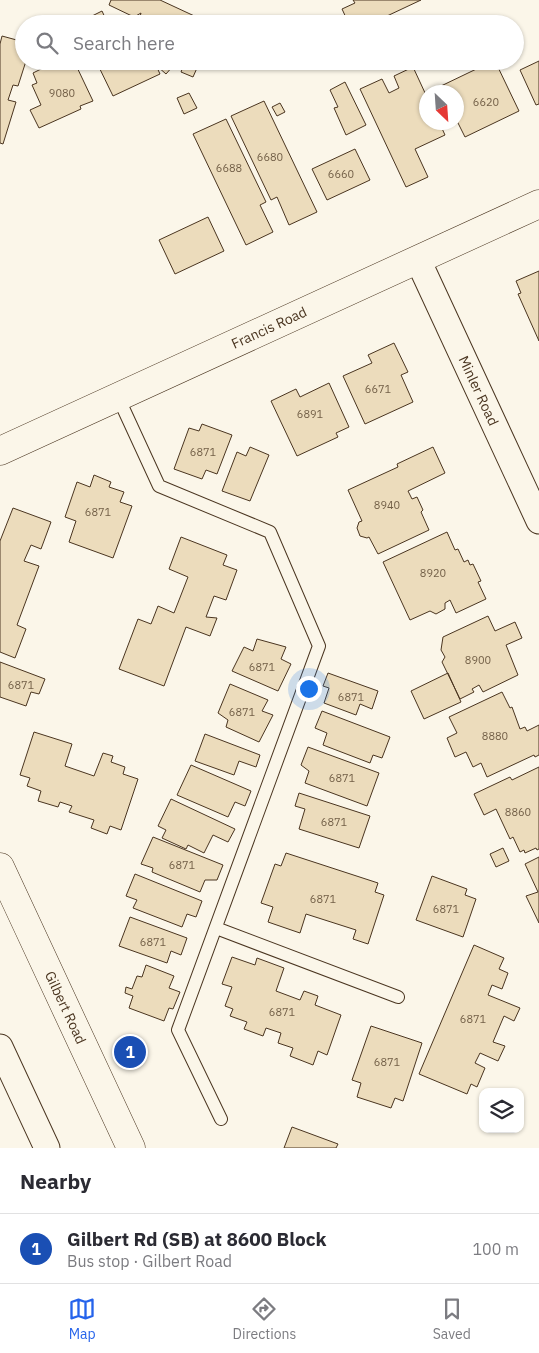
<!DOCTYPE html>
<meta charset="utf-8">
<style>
:root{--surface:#fff;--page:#f2f2f3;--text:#2b2b33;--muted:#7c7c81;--line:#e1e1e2;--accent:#2563eb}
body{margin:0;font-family:"IBM Plex Sans",sans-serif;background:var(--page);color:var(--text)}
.controls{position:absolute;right:15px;bottom:15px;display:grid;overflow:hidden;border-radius:10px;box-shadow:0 1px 4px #0004}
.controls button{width:45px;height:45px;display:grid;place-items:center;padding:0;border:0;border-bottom:1px solid var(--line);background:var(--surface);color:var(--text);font:25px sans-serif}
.compass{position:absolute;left:419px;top:85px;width:45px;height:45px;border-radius:50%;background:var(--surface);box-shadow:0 1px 4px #0004;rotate:155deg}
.you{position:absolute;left:308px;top:688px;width:18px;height:18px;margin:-12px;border:4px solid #fff;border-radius:50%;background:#1a73e8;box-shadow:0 0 0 8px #1a73e833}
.badge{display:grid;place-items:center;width:32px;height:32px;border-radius:50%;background:var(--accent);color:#fff;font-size:16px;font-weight:700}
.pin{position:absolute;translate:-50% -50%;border:2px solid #fff;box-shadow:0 1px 5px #0006}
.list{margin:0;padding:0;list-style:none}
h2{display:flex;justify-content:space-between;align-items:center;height:65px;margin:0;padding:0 20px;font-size:21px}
h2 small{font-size:16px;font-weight:400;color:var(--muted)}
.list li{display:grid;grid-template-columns:32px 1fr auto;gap:15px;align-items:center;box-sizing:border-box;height:70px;padding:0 20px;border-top:1px solid var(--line)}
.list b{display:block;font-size:19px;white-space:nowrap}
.list p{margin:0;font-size:16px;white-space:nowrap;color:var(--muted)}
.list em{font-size:16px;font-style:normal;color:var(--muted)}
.icon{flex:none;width:28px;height:28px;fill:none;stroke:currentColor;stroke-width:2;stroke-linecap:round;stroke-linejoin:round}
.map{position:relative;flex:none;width:539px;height:1148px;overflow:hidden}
.search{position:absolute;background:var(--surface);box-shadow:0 1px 4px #0004;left:15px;right:15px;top:15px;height:55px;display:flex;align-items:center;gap:12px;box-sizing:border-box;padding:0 18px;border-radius:28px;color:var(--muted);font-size:19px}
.sheet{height:135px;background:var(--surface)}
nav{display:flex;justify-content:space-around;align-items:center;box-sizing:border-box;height:70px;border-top:1px solid var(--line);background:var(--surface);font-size:14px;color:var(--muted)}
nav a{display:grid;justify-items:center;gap:2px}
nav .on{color:var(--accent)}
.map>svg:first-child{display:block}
</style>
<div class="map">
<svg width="539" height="1148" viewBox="0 0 539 1148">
<rect width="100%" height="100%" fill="#fbf6e9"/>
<path fill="#ecdcbc" stroke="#4a3520" d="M111,0H160L203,20L201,24H138L141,13L134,17L109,5Z
M353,0H421L370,24H349L342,9L355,3Z
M102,11L108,24H79L78,23Z
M2,36L24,42V61H26L18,86L13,85L8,100L16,102L3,144L0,143V44Z
M43,61H74L93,101L80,106L81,109L39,128L30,110L41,105L32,85L37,83L33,73L45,67Z
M96,61H154L160,74L113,96Z
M161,61H167L173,66L166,74L157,66Z
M493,61H495L519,111L465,137L456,119V92H444L441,86Z
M539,61V104L536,105L520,70Z
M185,62L197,68L193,77L181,72Z
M413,67L426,95V122H439L445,135L415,149L428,177L406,187L360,89L382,79L389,93L399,88L394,76Z
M345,82L366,125L346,135L334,108L338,107L330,90Z
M189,93L197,108L184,114L177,98Z
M264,101L317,212L289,225L277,197L271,200L231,116Z
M280,103L285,112L277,116L272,107Z
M226,119L266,202L260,205L273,232L246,245L193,134Z
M355,149L370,180L327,200L312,169Z
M208,217L224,251L175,274L159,240Z
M539,271V341L518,294L521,293L516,281Z
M394,343L408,372L401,375L413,402L365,424L343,376L372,363L368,355Z
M329,383L349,427L336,433L338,437L297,456L271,401L296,389L300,397Z
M202,424L232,435L217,474L206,470L202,479L174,469L189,428L199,431Z
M250,447L269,455L250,501L222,491L237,452L246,456Z
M433,447L445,473L408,491L412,499L417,497L423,510L421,512L429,530L378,554L369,537L367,538L360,536L357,528L359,522L362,521L348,490L398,467L397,464Z
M94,475L111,482L109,487L124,492L120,502L132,506L113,558L69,542L76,521L65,517L77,482L90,487Z
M13,508L51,522L41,549L31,545L24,561L39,566L17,625L26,629L15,658L0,652V541Z
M447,532L455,550L458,549L464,562L468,560L470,565L473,564L481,581L478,582L486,599L456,613L450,600L445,603V609L436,614L430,611L410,620L383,562Z
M181,537L227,555L223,565L237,570L226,600L214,596L206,617L217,618L210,636L186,627L164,686L119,669L138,619L151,624L158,606L174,613L188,577L169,569Z
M488,616L495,631L515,622L522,638L506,645L518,675L483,692L479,685L472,689L474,692L460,699L442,662L445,657L441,650L443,637Z
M257,639L286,647L281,659L291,664L278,691L232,671L244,647L253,651Z
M0,662L45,679L39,694L31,692L26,706L0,697Z
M328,673L378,691L372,709L360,704L356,715L324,703L329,688L323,686Z
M448,673L461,702L424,719L411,691Z
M230,684L268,700L262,711L273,715L259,742L226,727L228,720L218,713Z
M502,692L510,708L512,707L520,729L525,727L527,731L539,725V755L535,757L534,755L487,777L481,763L473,767L466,752L455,757L447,738L457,733L449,717Z
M322,711L390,737L382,758L373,755L370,763L323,745L327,733L315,728Z
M34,732L72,744L65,766L94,776L103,753L113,756L111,762L125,767L123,774L138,779L121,830L110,826L107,834L91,828L94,820L69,812L72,806L60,802L58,807L38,801L41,791L27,786L30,778L20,775Z
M205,734L260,755L256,767L239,761L234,775L195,761Z
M308,747L379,773L367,806L305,783L309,771L301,765Z
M191,765L251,791L245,806L235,802L228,817L177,795Z
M539,767V849L537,850L536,848L525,853L524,850L520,852L513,837L510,839L496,809L484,815L474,794L510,777L512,780Z
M299,793L370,816L359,848L299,829L305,809L295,806Z
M171,799L235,829L228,842L213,835L204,853L188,845L186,849L162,838L166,830L158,826Z
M153,837L223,865L217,880H205L200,892L152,872L153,868L141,864Z
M503,848L509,861L496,867L490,854Z
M286,853L378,883L375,892L384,895L368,944L353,939L356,930L306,914L300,933L268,922L273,907L261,903L275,864L281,866Z
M539,857V923L526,896L538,892L525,864Z
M135,874L202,901L196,917L187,914L182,927L133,908L137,900L126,896Z
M432,876L467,889L465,895L476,899L463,937L416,920Z
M130,917L187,938L181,955L171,951L167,963L119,946Z
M474,945L504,958L499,969L508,973L502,989L492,985L488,995L520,1008L514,1021L504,1016L493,1042L505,1046L498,1061L480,1053L475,1063L485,1068L477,1087L471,1084L467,1094L419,1074Z
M232,957L255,965L257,958L284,968L276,991L300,1000L304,991L318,996L315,1005L341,1015L327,1055L318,1051L313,1065L290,1056L293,1048L278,1043L281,1033L266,1028L263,1036L244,1029L247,1022L230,1016L233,1009L225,1006L232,987L222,984Z
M146,965L174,976L169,988L180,992L173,1009L169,1008L164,1021L129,1008L133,996L125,993L126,987L132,989L137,976L142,977Z
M371,1026L422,1043L403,1101L395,1098L391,1108L357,1097L361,1083L352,1080Z
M292,1127L338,1144L336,1148H284Z"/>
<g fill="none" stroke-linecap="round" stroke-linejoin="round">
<defs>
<path id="service" d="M118,397L159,486L270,532L319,646L178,1030L221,1119
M216,928L398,997"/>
<g id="minor">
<path id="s1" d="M418,260L539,521"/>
<path d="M0,1047L47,1148"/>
</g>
<g id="tertiary">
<path id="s2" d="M0,451L539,204"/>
</g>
<g id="secondary">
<path id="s3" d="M0,867L131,1148"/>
</g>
</defs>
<use href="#service" stroke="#4a3520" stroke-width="14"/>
<use href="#minor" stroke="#4a3520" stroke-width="27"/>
<use href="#tertiary" stroke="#4a3520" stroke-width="29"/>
<use href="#secondary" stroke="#4a3520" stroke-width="29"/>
<use href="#service" stroke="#fbf6e9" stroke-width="12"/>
<use href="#minor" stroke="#fbf6e9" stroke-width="25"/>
<use href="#tertiary" stroke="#fbf6e9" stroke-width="28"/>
<use href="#secondary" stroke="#fbf6e9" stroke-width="28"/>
</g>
<g text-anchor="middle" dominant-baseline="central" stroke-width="4" stroke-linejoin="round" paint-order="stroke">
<g font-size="11" fill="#725f47">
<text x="62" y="93">9080</text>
<text x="486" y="102">6620</text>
<text x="270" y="157">6680</text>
<text x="229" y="168">6688</text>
<text x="341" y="174">6660</text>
<text x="378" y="389">6671</text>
<text x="310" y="414">6891</text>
<text x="203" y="452">6871</text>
<text x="387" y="505">8940</text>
<text x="98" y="512">6871</text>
<text x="433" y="573">8920</text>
<text x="478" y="660">8900</text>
<text x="262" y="667">6871</text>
<text x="21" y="685">6871</text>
<text x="351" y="697">6871</text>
<text x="242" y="712">6871</text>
<text x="495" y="736">8880</text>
<text x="342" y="778">6871</text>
<text x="518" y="812">8860</text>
<text x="334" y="822">6871</text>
<text x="182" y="865">6871</text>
<text x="323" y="899">6871</text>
<text x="446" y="909">6871</text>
<text x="153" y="942">6871</text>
<text x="282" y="1012">6871</text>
<text x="473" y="1019">6871</text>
<text x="387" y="1062">6871</text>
</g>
<g font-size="14" fill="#4a3520" stroke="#fbf6e9">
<text stroke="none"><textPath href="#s2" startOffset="296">Francis Road</textPath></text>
<text stroke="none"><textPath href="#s1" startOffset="144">Minler Road</textPath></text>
<text stroke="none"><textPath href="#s3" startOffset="155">Gilbert Road</textPath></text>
</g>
</g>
</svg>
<div class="controls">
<button><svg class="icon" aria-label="layers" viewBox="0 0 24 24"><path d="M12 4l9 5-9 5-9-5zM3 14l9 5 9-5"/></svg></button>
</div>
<svg class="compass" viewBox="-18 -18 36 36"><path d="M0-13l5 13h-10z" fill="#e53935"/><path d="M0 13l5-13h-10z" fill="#7c7c81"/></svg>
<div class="you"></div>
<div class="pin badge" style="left:130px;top:1052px;background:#1a4fb4">1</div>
<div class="search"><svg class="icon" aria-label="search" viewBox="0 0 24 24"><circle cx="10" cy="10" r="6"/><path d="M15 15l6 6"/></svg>Search here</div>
</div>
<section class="sheet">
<h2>Nearby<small></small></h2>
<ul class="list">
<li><span class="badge" style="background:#1a4fb4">1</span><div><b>Gilbert Rd (SB) at 8600 Block</b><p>Bus stop · Gilbert Road</p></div><em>100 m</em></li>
</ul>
</section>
<nav>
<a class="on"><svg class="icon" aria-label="map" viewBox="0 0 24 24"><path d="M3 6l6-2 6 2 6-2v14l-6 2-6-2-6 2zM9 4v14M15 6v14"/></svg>Map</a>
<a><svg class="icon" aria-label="directions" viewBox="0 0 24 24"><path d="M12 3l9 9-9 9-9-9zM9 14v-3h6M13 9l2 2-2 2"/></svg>Directions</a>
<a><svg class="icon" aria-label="saved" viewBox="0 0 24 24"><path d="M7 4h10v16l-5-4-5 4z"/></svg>Saved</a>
</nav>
